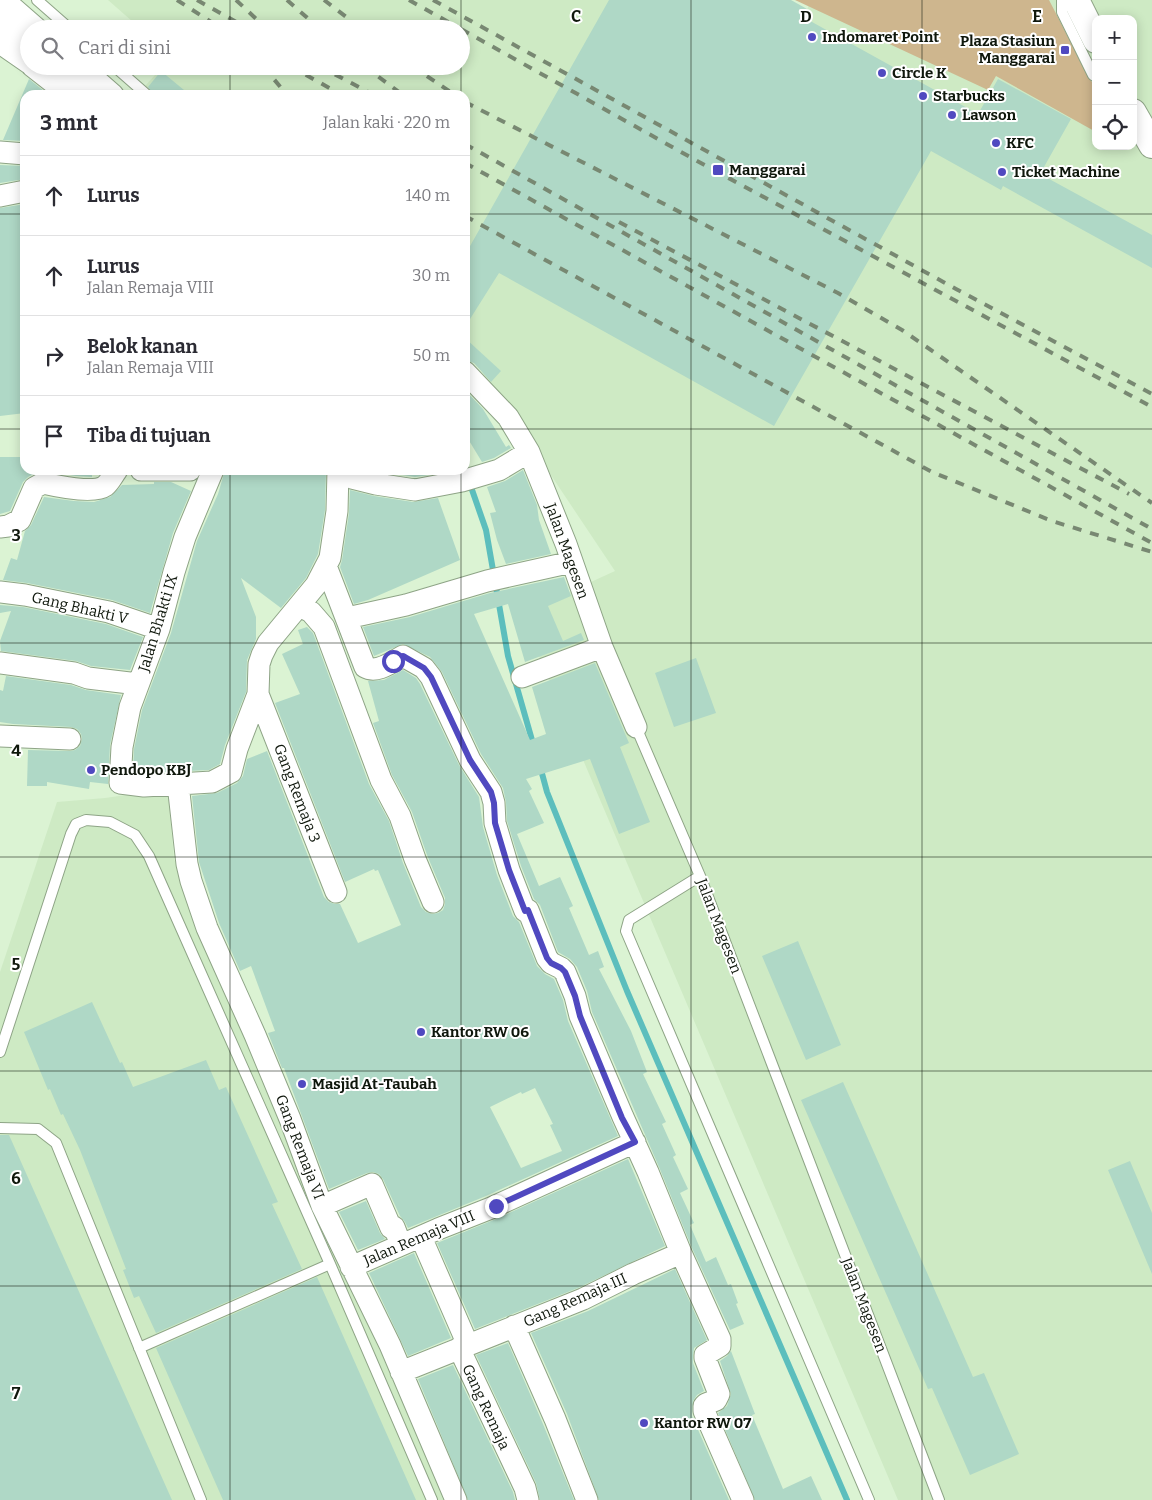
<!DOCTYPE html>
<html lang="id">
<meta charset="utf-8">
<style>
:root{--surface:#fff;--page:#f2f2f3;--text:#2b2b33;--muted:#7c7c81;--line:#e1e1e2}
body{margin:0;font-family:Bitter,serif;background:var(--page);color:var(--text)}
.controls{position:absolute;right:15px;top:15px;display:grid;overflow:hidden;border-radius:10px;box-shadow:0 2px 12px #0003}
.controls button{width:45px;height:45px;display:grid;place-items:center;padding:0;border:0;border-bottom:1px solid var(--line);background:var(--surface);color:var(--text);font:25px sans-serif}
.stop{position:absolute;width:15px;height:15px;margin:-11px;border:4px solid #5049c0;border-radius:50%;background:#fff}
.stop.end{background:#5049c0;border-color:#fff;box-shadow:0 1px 5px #0008}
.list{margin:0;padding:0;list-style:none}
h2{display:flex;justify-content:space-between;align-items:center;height:65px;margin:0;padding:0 20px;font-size:21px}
h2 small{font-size:16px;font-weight:400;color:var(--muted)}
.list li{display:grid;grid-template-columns:32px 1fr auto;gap:15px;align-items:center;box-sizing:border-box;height:80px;padding:0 20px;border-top:1px solid var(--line)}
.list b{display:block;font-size:19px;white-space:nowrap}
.list p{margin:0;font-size:16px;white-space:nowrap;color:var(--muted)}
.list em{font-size:16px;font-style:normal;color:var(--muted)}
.icon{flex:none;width:28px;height:28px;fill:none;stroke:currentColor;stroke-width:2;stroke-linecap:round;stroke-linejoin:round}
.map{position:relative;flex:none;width:1152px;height:1500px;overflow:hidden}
.search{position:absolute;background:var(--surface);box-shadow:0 2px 12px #0003;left:20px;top:20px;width:450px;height:55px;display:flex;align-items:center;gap:12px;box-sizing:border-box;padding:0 18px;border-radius:28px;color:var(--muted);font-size:19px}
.panel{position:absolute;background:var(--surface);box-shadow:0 2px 12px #0003;left:20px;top:90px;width:450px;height:385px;border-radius:15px}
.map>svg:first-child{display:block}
</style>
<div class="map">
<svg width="1152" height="1500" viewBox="0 0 1152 1500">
<rect width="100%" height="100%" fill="#dbf3d3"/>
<path fill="#ceeac4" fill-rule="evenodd" d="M108,0H780L806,12L811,0H1152V1500H898L521,614L615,571L472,357L465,352V95H137L163,66H461V29H141ZM1096,19H1133V146H1096Z
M168,789L174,859L453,1500H0V972L57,802L105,798Z"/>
<path fill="#ceb68e" d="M795,0H1049L1091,81L1096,86V132L996,76L988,90Z"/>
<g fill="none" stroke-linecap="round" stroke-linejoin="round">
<path stroke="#5cbebd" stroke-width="6" d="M470,484L486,530L508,656L534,747
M540,766L547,792L627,991L847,1500"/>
</g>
<path fill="#afd8c6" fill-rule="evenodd" d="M609,0H791L807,9L803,17L978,114L998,79L1071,119L1040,174L1152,235V268L1003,186L1001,190L931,151L774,426L499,273L465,327V255Z
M161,71L190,95H154L148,87Z
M29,79L49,95H25V141L3,140Z
M0,165L25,166V179L0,183Z
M25,204V268H20L25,320V413L0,416V208Z
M465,338L501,371L491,382L474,363L465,360Z
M465,390L483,409L506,447L509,445L511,448L494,458L482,462L465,434Z
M0,457H25V470H92V477L76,476L46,471L37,472L28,477L23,482L10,511L0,514Z
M225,470L275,471V470H326L325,510L318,554L306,578L281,608L241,578L256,617V639L247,660L246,692L225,745L220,764L209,770L144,773L133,772L134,749L142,710L171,633L197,541L218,494Z
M372,470H427L429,475L415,477Z
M523,470L537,505L539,520L551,554L506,564L497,540L490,513L496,512L487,487L505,481Z
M154,482H171L191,491L173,533L150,613L112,600L27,583L3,580L11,558L17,560L25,531L31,525L44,497L74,501L94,502L110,497L122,485L154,484Z
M350,490L374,496L413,502L438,498L460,560L368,600L354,604L340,567L342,560L349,513Z
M564,577L571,596L548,606L563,641L581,633L584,640L525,662L508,604L474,614L530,740L546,734L532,687L595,663L629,743L620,747L650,822L619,834L590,759L526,779L532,789L529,791L544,823L517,834L539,886L560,877L573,906L569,908L589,955L598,951L604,967L599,969L631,1031L647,1072L643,1074L666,1122L662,1124L676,1155L673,1157L688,1189L680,1193L694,1223L690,1225L706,1262L716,1257L728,1285L731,1284L738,1303L736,1304L744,1324L730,1330L692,1248L659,1167L592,1012L587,991L577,967L570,959L558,952L540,905L534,899L521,866L507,821L506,802L503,788L481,754L442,672L430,657L403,644L374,656L363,627L410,617L490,593Z
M0,605L23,607L106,624L143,637L130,670L91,666L76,661L1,651L0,641L11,611L0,613Z
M307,627L313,633L369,784L389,821L403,863L421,907L426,912L432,914L438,913L443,910L445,904V898L427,855L412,812L392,775L373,723L379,721L368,681L384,680L403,670L416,678L420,684L459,765L479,797L483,827L497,875L513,916L519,922L537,966L545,974L554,979L563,1000L568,1021L618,1136L486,1196L408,1228L405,1222L400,1216L383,1179L379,1174L373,1172L367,1173L329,1189L284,1068H282L268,1033L275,1031L251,966L240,971L219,923L199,862L192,796L217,793L237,783L243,776L247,759L267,751L324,897L329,902L335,904H340L358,943L401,925L378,870L375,871L374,869L345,882L275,703L300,694L282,654L303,644L298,630ZM535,1088L553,1124L550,1125L562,1151L521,1168L490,1107L521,1092L522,1094Z
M696,658L716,713L674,727L655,673Z
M6,676L71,685L86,690L121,695L110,745L108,784L90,782L89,789L47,782V786H27L28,750L70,751L75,750L80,746L82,739L81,734L77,729L71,727L13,724L0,722V690L3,691Z
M798,941L841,1045L806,1060L762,956Z
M92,1002L120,1063L122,1062L133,1087L206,1060L219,1090L226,1087L278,1202L272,1204L302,1269L156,1333L139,1296L134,1298L123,1270L126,1269L80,1150L63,1114L61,1115L50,1089L48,1090L24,1032Z
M843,1082L973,1377L984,1373L1019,1454L970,1475L932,1388L928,1389L801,1100Z
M0,1135H9L172,1500H0Z
M628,1159L665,1246L578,1288L475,1329L437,1243L496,1219Z
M1130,1161L1152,1213V1274L1108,1170Z
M366,1201L380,1233L385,1239L358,1250L339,1212Z
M414,1253L451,1338L408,1356L369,1273Z
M675,1269L707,1340L694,1348L693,1355V1363L704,1391L697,1395L693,1401L692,1416L729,1500H599L567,1414L531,1333L588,1311Z
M317,1277L416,1500H223L156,1348Z
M508,1343L543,1424L574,1500H540L536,1483L476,1355Z
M731,1351L755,1414L752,1415L783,1489L811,1476L822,1500H755L718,1413L727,1406L731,1394L720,1361L727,1356Z
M453,1365L513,1492L515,1500H468L418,1379Z"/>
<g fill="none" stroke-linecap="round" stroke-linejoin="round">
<defs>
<path id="service" d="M37,0L70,29
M1062,0V12L1093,75L1096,77
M114,66L147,95
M636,727L700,876L939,1500
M700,876L629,920L626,931L869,1500
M0,1052L71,834L76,824L86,820L110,822L135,835L149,856L330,1264L432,1500
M0,1128L38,1129L56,1143L201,1500
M139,1348L330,1264"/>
<path id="minor" d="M4,0L37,29
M0,20L29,44
M0,43L29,63
M32,66L69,95
M80,66L113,95
M62,72L88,95
M0,152L25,154
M0,196L25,191
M465,372L508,417L529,452L566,544L602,647L636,727
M141,470H190
M213,470L185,537L174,572L159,629L130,707L122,747L120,783L144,786L212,782L231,772L237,749L258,694L259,664L262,655L268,643L316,585L330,558L337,511L338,470
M339,471L352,478L376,484L415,490L462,481L499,470L529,452
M0,527L8,526L20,520L34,488L43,483C56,486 94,494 105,486C110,482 113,475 117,470
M326,566L365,667C377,674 392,662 403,656L424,668L431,677L470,760L491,792L494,803L495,823L509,870L525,911L528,910L547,958L551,963L561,968L565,972L575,996L580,1016L623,1117L648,1172L681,1253L720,1339V1346L705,1355V1358L719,1394L716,1400L706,1404L704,1406V1411L743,1500
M0,592L25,595L109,612L159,629
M300,606L311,612L324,627L381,780L400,816L415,859L433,902
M347,618L406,605L487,581L572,562
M0,663L74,673L88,678L138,684
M522,677L602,647
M258,694L336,892
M0,736L70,739
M178,784L187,864L191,881L207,928L255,1035L290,1119L322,1206L390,1345L456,1500
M322,1206L372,1184L391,1228L394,1227L401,1245
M421,1237L468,1345
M351,1267L438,1229L491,1208L635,1142
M514,1326L555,1419L587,1500
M459,1348L525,1488L528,1500
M401,1372L583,1299L633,1274L681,1253"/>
<path id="tertiary" d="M1076,0L1096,40
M1133,112L1152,145"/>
</defs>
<use href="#service" stroke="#8ea486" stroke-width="12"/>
<use href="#minor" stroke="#8ea486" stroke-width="23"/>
<use href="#tertiary" stroke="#8ea486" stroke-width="28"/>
<use href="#service" stroke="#fff" stroke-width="10"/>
<use href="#minor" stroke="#fff" stroke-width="21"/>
<use href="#tertiary" stroke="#fff" stroke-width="26"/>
<path stroke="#788872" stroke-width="4" stroke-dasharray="9 9" stroke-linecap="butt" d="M177,0L222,29
M197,0L249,29
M236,0L267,29
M287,0L320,29
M324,0L362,29
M409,0L461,29
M433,0L956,289L1152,394
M461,29L699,162L1152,407
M263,66L287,95
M290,66L342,95
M319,66L374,95
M364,66L403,95
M412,66L455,95
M465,102L838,293L902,330L1152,503
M465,144L1152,529
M465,163L1152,543
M465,216L932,472L1052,521L1152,552
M619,222L1129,494"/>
</g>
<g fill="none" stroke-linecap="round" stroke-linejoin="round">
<path stroke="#5049c0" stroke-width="6" d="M393,661L403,656L405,657L424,668L431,677L470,760L491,792L494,803L495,823L509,870L525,911L528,910L547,958L551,963L561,968L565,972L575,996L580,1016L622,1118L635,1142L496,1206"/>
</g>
<path fill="none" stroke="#0f170c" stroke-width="1" stroke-opacity="0.55" d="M230,0V29M461,0V29M691,0V1500M922,0V1500M230,66V95M461,66V95M0,214H25M465,214H1152M0,429H25M465,429H1152M230,470V1500M461,470V1500M0,643H1152M0,857H1152M0,1071H1152M0,1286H1152"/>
<g fill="#5049c0" stroke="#fff" stroke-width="2">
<circle cx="812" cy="37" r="5"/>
<rect x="1060" y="45" width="10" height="10" rx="2.5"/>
<circle cx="882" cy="73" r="5"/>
<circle cx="923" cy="96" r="5"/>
<circle cx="952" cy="115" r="5"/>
<circle cx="996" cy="143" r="5"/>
<rect x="712" y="164" width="12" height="12" rx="2.5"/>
<circle cx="1002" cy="172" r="5"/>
<circle cx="91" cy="770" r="5"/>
<circle cx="421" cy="1032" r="5"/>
<circle cx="302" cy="1084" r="5"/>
<circle cx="644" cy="1423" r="5"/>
</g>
<g text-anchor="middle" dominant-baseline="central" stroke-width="4" stroke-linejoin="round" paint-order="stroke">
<g font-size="15" font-weight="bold" fill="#0f170c" stroke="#fff" text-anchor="start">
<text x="822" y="37">Indomaret Point</text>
<text x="1055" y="41" text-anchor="end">Plaza Stasiun<tspan x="1055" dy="17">Manggarai</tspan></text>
<text x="892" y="73">Circle K</text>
<text x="933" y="96">Starbucks</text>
<text x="962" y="115">Lawson</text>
<text x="1006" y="143">KFC</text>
<text x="729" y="170">Manggarai</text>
<text x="1012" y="172">Ticket Machine</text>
<text x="101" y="770">Pendopo KBJ</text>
<text x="431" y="1032">Kantor RW 06</text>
<text x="312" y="1084">Masjid At-Taubah</text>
<text x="654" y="1423">Kantor RW 07</text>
</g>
<g font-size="15" fill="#0f170c" stroke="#fff">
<text transform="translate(567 551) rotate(70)">Jalan Magesen</text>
<text transform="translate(80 608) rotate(13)">Gang Bhakti V</text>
<text transform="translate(158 623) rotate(-73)">Jalan Bhakti IX</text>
<text transform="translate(297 793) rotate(69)">Gang Remaja 3</text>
<text transform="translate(719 926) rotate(69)">Jalan Magesen</text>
<text transform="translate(300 1147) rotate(69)">Gang Remaja VI</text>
<text transform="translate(419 1238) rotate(-23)">Jalan Remaja VIII</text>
<text transform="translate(575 1300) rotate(-24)">Gang Remaja III</text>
<text transform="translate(864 1305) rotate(69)">Jalan Magesen</text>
<text transform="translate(486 1407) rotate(65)">Gang Remaja</text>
</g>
</g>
<g font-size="16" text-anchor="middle" font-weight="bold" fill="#0f170c" stroke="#fff" stroke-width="4" stroke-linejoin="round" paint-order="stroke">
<text x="576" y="22">C</text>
<text x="806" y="22">D</text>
<text x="1037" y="22">E</text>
<text x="16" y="541">3</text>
<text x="16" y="756">4</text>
<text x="16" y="970">5</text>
<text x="16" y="1184">6</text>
<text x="16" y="1399">7</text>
</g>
</svg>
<div class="controls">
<button>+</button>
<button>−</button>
<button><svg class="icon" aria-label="locate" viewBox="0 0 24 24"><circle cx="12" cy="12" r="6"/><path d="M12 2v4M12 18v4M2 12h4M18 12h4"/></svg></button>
</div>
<div class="stop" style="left:393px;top:661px"></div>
<div class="stop end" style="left:496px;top:1206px"></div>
<div class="search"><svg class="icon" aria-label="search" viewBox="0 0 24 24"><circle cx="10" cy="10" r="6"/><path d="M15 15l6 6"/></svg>Cari di sini</div>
<section class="panel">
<h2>3 mnt<small>Jalan kaki · 220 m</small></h2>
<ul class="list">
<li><svg class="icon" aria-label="ahead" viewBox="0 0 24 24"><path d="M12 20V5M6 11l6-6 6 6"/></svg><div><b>Lurus</b></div><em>140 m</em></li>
<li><svg class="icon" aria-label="ahead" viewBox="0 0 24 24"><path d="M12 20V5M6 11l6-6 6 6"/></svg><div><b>Lurus</b><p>Jalan Remaja VIII</p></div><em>30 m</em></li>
<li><svg class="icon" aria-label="right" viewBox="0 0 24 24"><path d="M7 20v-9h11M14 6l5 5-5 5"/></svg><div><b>Belok kanan</b><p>Jalan Remaja VIII</p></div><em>50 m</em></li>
<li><svg class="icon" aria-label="arrive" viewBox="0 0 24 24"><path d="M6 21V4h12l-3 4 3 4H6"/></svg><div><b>Tiba di tujuan</b></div></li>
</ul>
</section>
</div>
